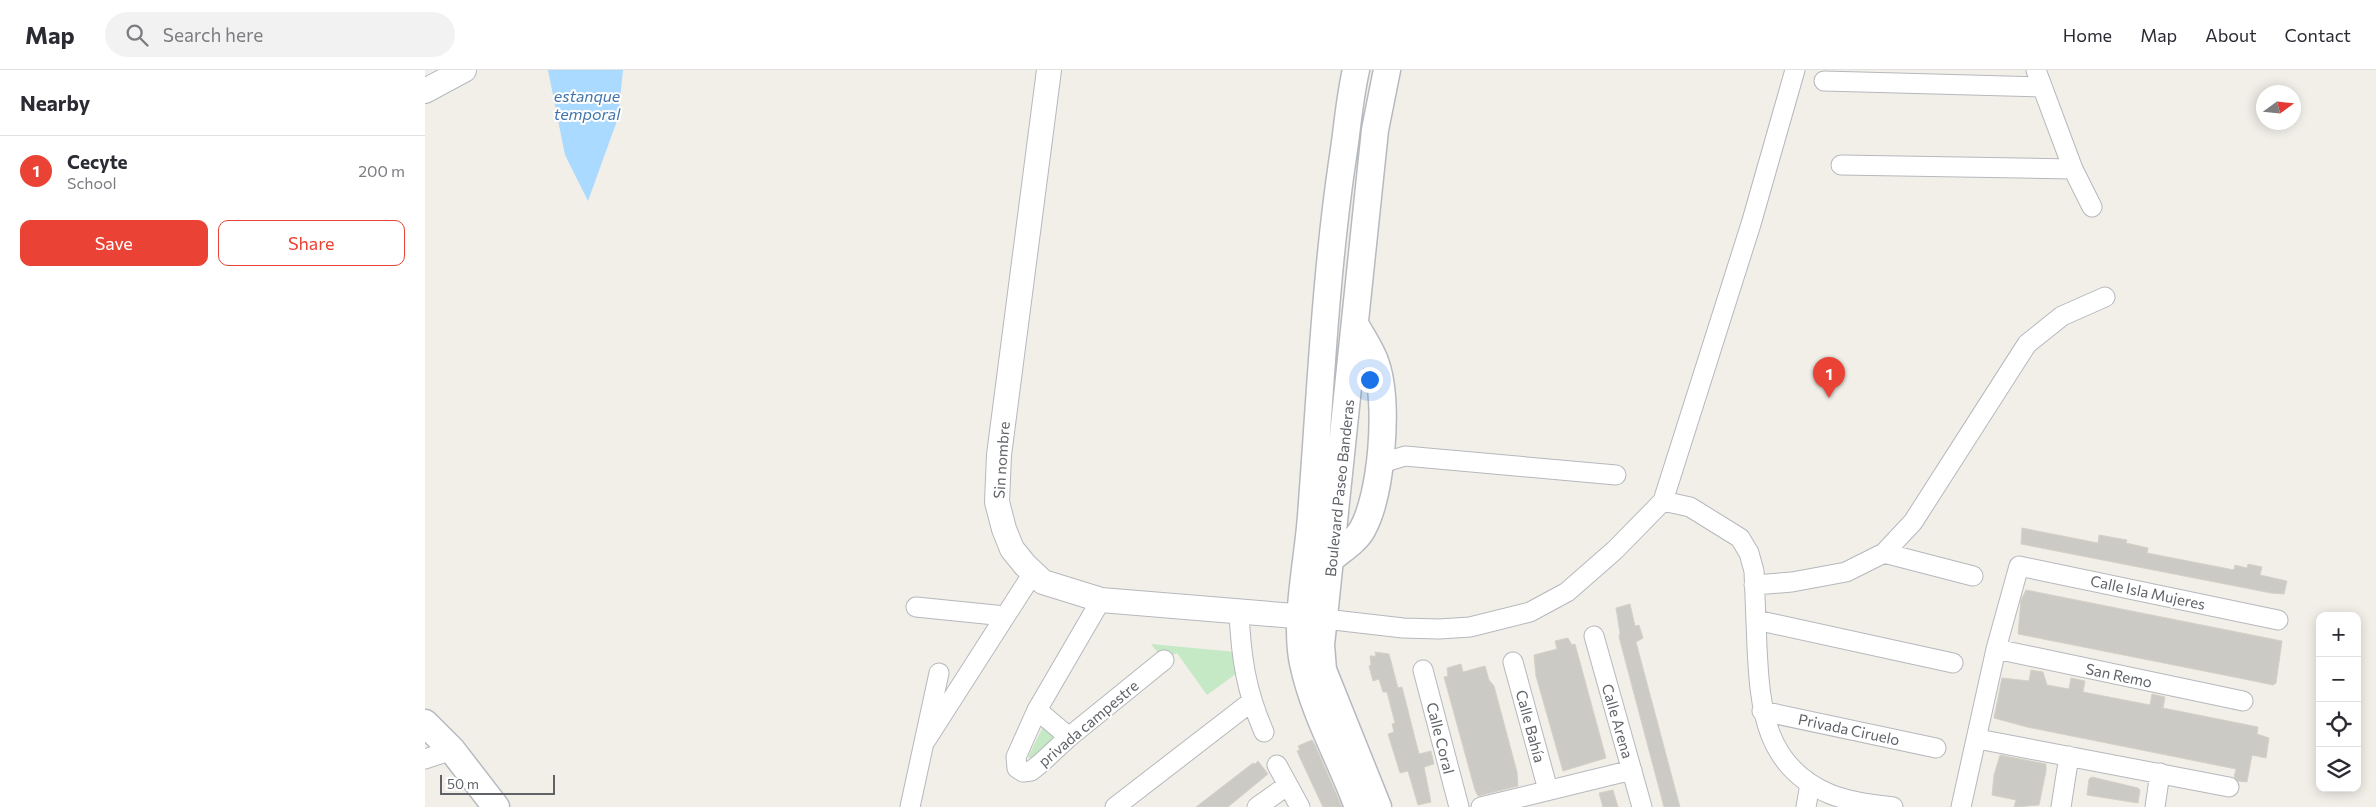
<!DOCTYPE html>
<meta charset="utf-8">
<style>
:root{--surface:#fff;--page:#f2f2f3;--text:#2b2b33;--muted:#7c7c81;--line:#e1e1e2;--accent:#ea4335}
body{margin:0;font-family:Commissioner,sans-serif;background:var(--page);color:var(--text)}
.controls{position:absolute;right:15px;bottom:15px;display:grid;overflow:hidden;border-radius:10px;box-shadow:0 2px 12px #0003}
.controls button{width:45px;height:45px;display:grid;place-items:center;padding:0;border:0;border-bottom:1px solid var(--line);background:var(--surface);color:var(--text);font:25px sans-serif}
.compass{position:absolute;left:1831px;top:15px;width:45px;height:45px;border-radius:50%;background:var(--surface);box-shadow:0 2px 12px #0003;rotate:75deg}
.scale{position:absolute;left:15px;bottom:12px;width:115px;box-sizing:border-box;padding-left:5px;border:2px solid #5f6368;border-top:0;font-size:14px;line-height:18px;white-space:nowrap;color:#5f6368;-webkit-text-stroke:4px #fff;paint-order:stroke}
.you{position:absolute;left:944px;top:309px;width:18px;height:18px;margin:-12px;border:4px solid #fff;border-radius:50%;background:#1a73e8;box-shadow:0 0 0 8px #1a73e833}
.badge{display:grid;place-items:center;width:32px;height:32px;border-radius:50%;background:var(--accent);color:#fff;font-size:16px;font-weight:700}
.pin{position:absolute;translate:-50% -41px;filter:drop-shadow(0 1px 2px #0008)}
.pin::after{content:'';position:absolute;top:26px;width:18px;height:15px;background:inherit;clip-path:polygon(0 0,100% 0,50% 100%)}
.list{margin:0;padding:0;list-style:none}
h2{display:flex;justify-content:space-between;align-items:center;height:65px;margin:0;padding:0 20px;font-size:21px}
h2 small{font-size:16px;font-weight:400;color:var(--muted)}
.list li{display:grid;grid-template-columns:32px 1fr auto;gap:15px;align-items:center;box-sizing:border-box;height:70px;padding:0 20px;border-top:1px solid var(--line)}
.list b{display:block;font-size:19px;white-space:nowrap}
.list p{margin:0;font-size:16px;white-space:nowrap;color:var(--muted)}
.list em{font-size:16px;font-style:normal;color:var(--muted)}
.actions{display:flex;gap:10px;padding:15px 20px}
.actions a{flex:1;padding:11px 0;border:1px solid var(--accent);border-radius:10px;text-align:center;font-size:18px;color:var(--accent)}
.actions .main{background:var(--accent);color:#fff}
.icon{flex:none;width:28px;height:28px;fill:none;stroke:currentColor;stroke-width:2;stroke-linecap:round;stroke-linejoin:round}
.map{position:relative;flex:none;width:1951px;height:737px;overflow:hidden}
header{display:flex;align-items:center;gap:30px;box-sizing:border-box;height:70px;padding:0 25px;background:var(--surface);border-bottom:1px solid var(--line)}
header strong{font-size:24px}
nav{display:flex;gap:28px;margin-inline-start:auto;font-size:18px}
.search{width:350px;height:45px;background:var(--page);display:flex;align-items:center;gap:12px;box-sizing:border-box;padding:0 18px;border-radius:28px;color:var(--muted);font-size:19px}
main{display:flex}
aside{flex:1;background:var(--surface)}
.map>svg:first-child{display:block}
</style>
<header>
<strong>Map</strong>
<div class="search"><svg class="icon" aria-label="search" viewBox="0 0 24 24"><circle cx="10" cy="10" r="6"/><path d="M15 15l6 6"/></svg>Search here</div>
<nav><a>Home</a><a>Map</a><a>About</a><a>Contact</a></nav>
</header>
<main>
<aside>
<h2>Nearby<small></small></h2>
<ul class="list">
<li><span class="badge">1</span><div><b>Cecyte</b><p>School</p></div><em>200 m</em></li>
</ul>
<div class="actions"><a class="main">Save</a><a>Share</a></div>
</aside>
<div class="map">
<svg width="1951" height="737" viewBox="0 0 1951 737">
<rect width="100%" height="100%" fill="#f1efe8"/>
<path fill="#c5e8c5" d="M726,574L810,582L812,603L782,625L752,583L739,590Z
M618,657L633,666L610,690L603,687Z"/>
<path fill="#aadaff" d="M123,0H198L193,48L163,131L140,85Z"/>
<path fill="#cccac5" stroke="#d6d1c6" d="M1597,458L1673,473L1674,465L1702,470L1701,473L1723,478L1722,483L1809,500L1810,495L1822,498L1823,494L1837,497L1835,505L1862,511L1859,524L1846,523L1596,474Z
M1601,520L1857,571L1851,613L1848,615L1824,610L1593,564L1596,530Z
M1205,534L1210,556L1214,555L1218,568L1211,572L1255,737H1239L1194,567L1195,563L1191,538Z
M1143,568L1147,575L1150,574L1181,688L1138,701L1111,606L1109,585L1132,579L1130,571Z
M950,582L964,584L973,618L977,617L994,684L1006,681L1009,694L999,697L1006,732L993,735L983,701L975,703L963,664L969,662L967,654L970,653L962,622H958L954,609L948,611L944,596L946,595L945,586H951Z
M1036,594L1038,602L1060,596L1064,610L1069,616L1092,702L1093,716L1053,726L1050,720L1019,607L1023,606L1022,598Z
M1606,600L1618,602L1622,615L1644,619L1646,608L1660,611L1658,622L1725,635L1727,624L1740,627L1738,638L1833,657L1832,664L1844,668L1841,688L1827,685L1822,712L1813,711L1809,707L1811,699L1602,657L1569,648L1577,608L1604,611Z
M887,670L890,675L917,737H898L876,690L872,681L875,680L873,676Z
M1575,685L1621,694V701L1614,735L1589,737L1591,730L1567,725L1569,705Z
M833,691L843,704L803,737H771L828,693L830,694Z
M1667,707L1713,718L1715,720L1713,733L1662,725L1664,709Z
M1188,720L1193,737H1178L1174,723Z"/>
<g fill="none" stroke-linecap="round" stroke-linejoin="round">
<defs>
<path id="minor" d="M1611,0L1648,99L1667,137
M1399,11L1616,17
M1416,95L1648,99
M954,394L980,386L1191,405
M1238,431L1326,154L1370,0
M1459,483L1548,506
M1329,515L1367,512L1421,502L1459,483L1488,452L1602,274L1637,246L1680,227
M676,530L612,640L591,687L592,698L598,702L606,701L616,693L644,667L739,590
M491,537L580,546
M814,542C816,587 821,621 839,662
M900,549L978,558L1014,559L1045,557L1105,542L1142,522L1190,480L1238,431L1265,437L1315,468L1324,483L1329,501C1330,527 1331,552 1332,577C1335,639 1340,697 1405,724C1425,732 1447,734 1468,737
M1331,550L1528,593
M1169,566L1217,737
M1571,579L1818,631
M1088,592L1123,720
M998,600L1034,737
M612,640L644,667
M1337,641L1511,678
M1553,669L1804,717
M501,670L608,503
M0,689L27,680
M852,695L875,737
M485,737L514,603
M690,737L826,632
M832,737L863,715
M1056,737L1207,700
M1381,737L1385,714
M1536,737L1571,579L1594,496L1853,550
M1636,737L1644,686
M1730,737L1735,703"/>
<path id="tertiary" d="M624,0L574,385L572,432L579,459L587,479L600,495L618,512L676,530L894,548
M0,21L39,0"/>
<path id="secondary" d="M931,0C924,30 922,63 917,93C900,210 895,329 886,446C883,490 869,551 878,593C889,645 915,688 933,737
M906,489C916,480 931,471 937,460C957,425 964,333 951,294C947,281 937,267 930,254
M0,653L27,680L71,737
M953,737L898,600L896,575L950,60L962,0"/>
</defs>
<use href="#minor" stroke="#b5b8bc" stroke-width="21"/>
<use href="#tertiary" stroke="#b5b8bc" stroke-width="26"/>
<use href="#secondary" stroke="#b6babf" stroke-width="29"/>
<use href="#minor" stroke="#fff" stroke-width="19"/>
<use href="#tertiary" stroke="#fff" stroke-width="24"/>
<use href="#secondary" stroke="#fff" stroke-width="26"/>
</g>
<g text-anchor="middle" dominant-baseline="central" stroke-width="4" stroke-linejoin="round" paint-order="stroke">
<g font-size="15" fill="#5f6368" stroke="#fff">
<text transform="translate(576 390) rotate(-86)">Sin nombre</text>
<text transform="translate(914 418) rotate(-84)">Boulevard Paseo Banderas</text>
<text transform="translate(1723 522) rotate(12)">Calle Isla Mujeres</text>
<text transform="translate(1694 605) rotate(12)">San Remo</text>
<text transform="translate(1193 651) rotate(74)">Calle Arena</text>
<text transform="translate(663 653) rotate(-40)">privada campestre</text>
<text transform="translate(1106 656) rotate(75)">Calle Bahía</text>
<text transform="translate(1424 659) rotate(12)">Privada Ciruelo</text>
<text transform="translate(1016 668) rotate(76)">Calle Coral</text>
</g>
<g font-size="16" font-style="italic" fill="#4174aa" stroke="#fff">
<text x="162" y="25">estanque<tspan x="162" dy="18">temporal</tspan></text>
</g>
</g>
</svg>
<div class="controls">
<button>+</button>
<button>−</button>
<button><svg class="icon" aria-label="locate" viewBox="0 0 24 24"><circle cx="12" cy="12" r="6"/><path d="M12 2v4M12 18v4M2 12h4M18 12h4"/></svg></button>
<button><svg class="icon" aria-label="layers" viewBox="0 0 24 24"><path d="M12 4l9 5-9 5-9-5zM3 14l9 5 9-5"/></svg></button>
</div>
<svg class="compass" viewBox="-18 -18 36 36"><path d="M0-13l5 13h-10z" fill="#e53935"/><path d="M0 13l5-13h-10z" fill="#7c7c81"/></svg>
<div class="scale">50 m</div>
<div class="you"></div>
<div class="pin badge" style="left:1404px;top:328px">1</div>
</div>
</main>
